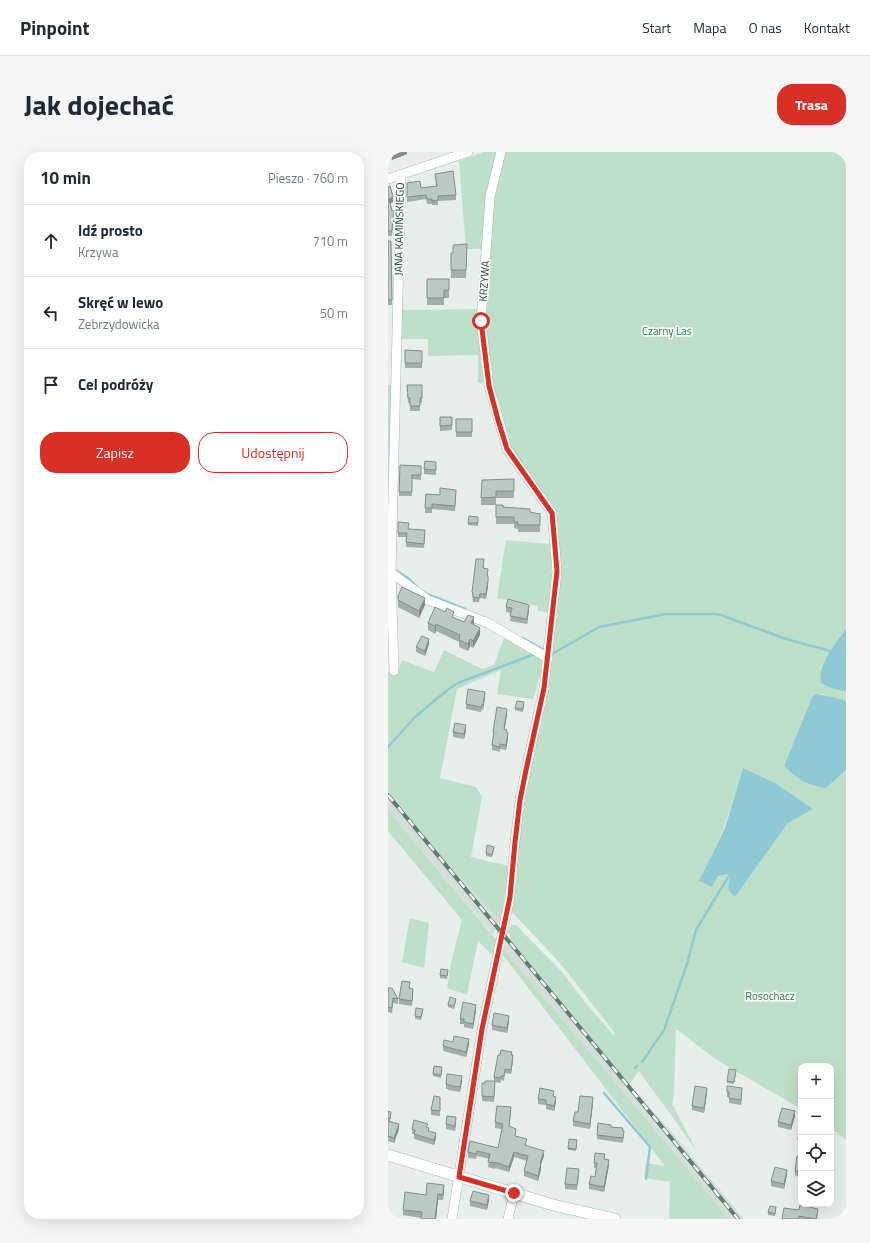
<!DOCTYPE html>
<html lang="pl">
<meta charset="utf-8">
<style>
:root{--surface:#fff;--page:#f6f6f7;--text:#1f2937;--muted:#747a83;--line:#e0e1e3;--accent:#d93025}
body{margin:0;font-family:"Titillium Web",sans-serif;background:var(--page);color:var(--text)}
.controls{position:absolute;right:12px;bottom:12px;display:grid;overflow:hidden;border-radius:8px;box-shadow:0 4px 16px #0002}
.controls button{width:36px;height:36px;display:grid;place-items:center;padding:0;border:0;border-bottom:1px solid var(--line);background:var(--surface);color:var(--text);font:20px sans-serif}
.stop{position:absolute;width:12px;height:12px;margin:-9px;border:3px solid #d93025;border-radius:50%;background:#fff}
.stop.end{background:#d93025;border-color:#fff;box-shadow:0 1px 4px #0008}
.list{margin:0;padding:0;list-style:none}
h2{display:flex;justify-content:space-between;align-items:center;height:52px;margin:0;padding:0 16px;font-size:17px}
h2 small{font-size:13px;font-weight:400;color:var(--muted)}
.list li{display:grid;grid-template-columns:26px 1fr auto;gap:12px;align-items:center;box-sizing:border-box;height:72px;padding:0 16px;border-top:1px solid var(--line)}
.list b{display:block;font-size:15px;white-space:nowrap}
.list p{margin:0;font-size:13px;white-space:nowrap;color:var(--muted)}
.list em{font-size:13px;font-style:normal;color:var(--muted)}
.actions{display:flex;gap:8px;padding:12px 16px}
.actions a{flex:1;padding:9px 0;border:1px solid var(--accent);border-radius:16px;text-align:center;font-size:14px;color:var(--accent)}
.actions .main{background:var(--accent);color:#fff}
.icon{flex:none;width:22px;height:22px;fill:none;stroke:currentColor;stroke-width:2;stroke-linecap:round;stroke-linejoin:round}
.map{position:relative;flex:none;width:458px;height:1067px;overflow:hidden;border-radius:16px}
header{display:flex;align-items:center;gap:24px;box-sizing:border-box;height:56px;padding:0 20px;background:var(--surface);border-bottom:1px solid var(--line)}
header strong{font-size:19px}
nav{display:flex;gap:22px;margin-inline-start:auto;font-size:14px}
.intro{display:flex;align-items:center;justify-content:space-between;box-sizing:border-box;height:96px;padding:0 24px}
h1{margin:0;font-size:28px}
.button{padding:10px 18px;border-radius:16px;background:var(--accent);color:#fff;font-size:14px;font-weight:700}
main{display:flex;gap:24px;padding:0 24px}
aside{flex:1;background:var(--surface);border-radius:16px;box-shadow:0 4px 16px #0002}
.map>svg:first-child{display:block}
</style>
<header>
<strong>Pinpoint</strong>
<nav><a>Start</a><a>Mapa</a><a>O nas</a><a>Kontakt</a></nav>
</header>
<div class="intro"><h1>Jak dojechać</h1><a class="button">Trasa</a></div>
<main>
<aside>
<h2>10 min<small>Pieszo · 760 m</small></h2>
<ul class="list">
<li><svg class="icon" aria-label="ahead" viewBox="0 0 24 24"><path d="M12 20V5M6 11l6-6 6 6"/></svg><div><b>Idź prosto</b><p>Krzywa</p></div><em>710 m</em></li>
<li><svg class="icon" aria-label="left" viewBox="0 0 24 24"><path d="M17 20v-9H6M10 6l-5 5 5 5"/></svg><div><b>Skręć w lewo</b><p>Zebrzydowicka</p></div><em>50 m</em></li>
<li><svg class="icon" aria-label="arrive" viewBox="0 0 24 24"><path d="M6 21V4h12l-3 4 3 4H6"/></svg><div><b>Cel podróży</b></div></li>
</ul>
<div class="actions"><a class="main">Zapisz</a><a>Udostępnij</a></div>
</aside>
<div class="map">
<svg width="458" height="1067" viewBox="0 0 458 1067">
<rect width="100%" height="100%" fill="#e6efeb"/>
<path fill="#d4dfda" d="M0,638L36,683L41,693L113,770H111L105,783L0,658Z
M121,788L241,933L271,965L356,1067H341L267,980L116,798Z"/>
<path fill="#bfe0c8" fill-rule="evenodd" d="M96,0H109L95,97H78L71,9Z
M117,0H458V477C448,491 429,513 433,531L443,536L458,538V549L433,542L424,545L396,614L438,636L458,618V988L443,976V914H413V957L329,908L288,877L286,944L284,952L309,999L251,919L241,933L121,788L123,784L120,781L123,773H128L174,820L197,850L226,884L227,881L172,811L123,759L140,617L162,524L166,466L165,360L120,294L106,238L97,169L104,51ZM355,617L389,632L425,657L400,671L347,745L342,722L312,728L336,676Z
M91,157L100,230L90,231V203L40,204V187H11L12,158Z
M0,233H6L0,411Z
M118,388L163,392C164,415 164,438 160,460L150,459V454L109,446Z
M117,483L154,507L155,514L145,547L109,542L113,518L69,537L52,626L88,635L94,645L83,705L121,714L113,770L41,693L36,683L0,638V520L8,522L14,508L46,520L56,498L94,517L106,513Z
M0,658L109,789L105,804L90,789L79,843L59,836L63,811L74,768L0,679Z
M22,766L41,771L36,816L14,810Z
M116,798L341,1067H281L282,1030L256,1026L258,1011L277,1014L115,803Z"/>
<path fill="#8ec9d4" d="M458,477V538L457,539L443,536L433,531C429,513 448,491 458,477Z
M428,542L445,545L458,549V618L438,636C415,632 413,629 396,614L424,545Z
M355,616L389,632L425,657L400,671L347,745L340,738L342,722L330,724L324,735L311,729L337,676Z"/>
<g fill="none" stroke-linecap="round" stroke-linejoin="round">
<path stroke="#8ec9d4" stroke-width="2.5" d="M6,417L20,426L30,436
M39,442L77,457
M135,486L154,497
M166,501L211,475L278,462H330L398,487L442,499
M0,595L27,565L57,540L70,531L147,502
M254,910L276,878L299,812L308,778L342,722
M247,916L249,914
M216,941L262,995L258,1027"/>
<defs>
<path id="minor" d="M0,27L80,0
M1,419L40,448L100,471L160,506
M6,519L3,420L13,22
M64,1067L94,877L122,745L127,690L132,648L138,618L156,536L169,419L164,361L119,297L101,234L93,169L102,45L113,0
M120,1067L126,1041"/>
<path id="tertiary" d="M0,1003L165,1053L227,1067"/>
</defs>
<use href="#minor" stroke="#a8b8b2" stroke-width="10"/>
<use href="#tertiary" stroke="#a8b8b2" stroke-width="12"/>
<use href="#minor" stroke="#fff" stroke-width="9"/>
<use href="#tertiary" stroke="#fff" stroke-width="11"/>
<defs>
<path id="rail" d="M0,643L350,1067"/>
</defs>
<use href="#rail" stroke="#5f7d75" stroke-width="4"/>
<use href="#rail" stroke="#f7fbf9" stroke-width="2.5" stroke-dasharray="8" stroke-linecap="butt"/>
</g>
<path fill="#a1aea9" d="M1,0H19V2L4,8Z
M47,22L68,43V48L50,49V53H44V52H39L38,47L19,50V31L33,36L48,34Z
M0,35L5,50L2,51L6,64L4,84H0Z
M0,89H3L4,153H0Z
M79,100L78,126H63V101Z
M39,127H61V146H56V153H39Z
M17,198L34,199V216H17Z
M19,233H34V251H32V259H22V251H20Z
M52,265H64V278L52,279Z
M68,267H84V285H68Z
M12,313L33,314V328L24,327V344H11Z
M48,315V323L36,322V317Z
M126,327V346H108V353L115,355L142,360L152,369V380H130V377L126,376V372H108V353H93V346Z
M38,342L52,343H68L67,359L44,357V361H37Z
M81,364L90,365V374L80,373Z
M10,370L21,377L37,382L36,396L18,395V385H10Z
M96,412V416L100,422V434L98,447L92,446L91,450H85L84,440Z
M10,444L37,453L31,466L10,455Z
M118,455L141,458L139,472L122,469L123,461L118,460Z
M57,460L66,466L76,470L86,472V473L92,483L85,496L82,494L80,499L71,495V490L48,479L47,482L40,478V471Z
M41,492L37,504L28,500V495Z
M97,545L95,558L94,557L93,560L78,557V552Z
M136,553L135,560L127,558V556Z
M119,562L116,577L119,581L120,586L118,598L112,597V600L104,598V593L105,585V580Z
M78,578L76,587L65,585V580Z
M106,698L104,705L98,704V701Z
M60,820L59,827L52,826V823Z
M0,836L10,847V852L5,851L4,861L0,860Z
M22,836L25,842L24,854L11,852V847Z
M68,849L66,857L60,855V853Z
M88,858L85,877L76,875V872H72V867Z
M35,859L33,868L27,867V864Z
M121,869L119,881L104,878V873Z
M65,890L81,892L78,905L55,899V894Z
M124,903L125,908L123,922L117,921L116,929L113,928V931L107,930L106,950L94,949V944L97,931L106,929V925Z
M54,918L53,926L45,924V922Z
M348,921L346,932L339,931V929Z
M74,929L72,940L60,938V937H58V932Z
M339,940L354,941L353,953L341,951V945H339Z
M319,941L316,961L304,958V954Z
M166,944L168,950L166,959L158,957V953L150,952V947Z
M52,945V964L43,963V958Z
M205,950L202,977L185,974V969Z
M0,959L3,963L2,969L11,977L6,991L0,989Z
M123,961L121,975L127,984L139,993V994L156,1004L153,1012V1017L150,1029L136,1024V1019L139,1009L126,1005L121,1020L107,1016V1017L100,1015L101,1007L89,1004L88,1007L80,1006V1000L82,989L110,996L114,977L107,976V970Z
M407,964L403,978L390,975V970Z
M68,970L67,979L58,977V972Z
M413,974V993L410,992V988Z
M223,975L236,983L235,991L209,987V983Z
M40,976L41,979L48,986L46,993L26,987V982H24V977Z
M189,991L188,999L180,998V996Z
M413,1005V1025L407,1024V1019Z
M217,1007L221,1013L216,1040L201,1037V1032L207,1025L208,1016H206V1011Z
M191,1022L189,1038L177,1037V1032Z
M399,1023L396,1037L383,1034V1029Z
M56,1039L55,1048H50L48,1067H33V1066L15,1063V1058L38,1043Z
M101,1048L99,1058L82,1054V1049Z
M396,1056L430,1061L429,1067H394Z
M388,1058L387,1064L380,1063V1060Z"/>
<path fill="#838d89" d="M12,0H19V2L4,8V3Z
M5,45V50L1,52V47Z
M100,424V434L98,447V442Z
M37,446V453L31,466V459Z
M141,453V458L139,472V467Z
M86,465V472L83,478V471Z
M48,472V479L47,482V474Z
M92,476V483L85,496V489Z
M41,487V492L37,504V499Z
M82,487V494L80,499V492Z
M97,540V545L95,558V553Z
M119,557V562L116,582V577Z
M78,573V578L76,587V582Z
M120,581V586L118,598V593Z
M88,853V858L85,877V872Z
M121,864V869L119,881V876Z
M81,887V892L78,905V900Z
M125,903V908L123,922V918Z
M74,924V929L72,940V935Z
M319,936V941L316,961V956Z
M354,936V941L353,953V948Z
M168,945V950L166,959V954Z
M205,945V950L202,977V972Z
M407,959V964L403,978V973Z
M68,965V970L67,979V974Z
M11,972V977L6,991V986Z
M48,981V986L46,993V988Z
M156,999V1004L153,1012V1017L150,1029V1024L152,1011Z
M126,1000V1005L121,1020V1015Z
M221,1008V1013L216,1040V1035Z
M399,1018V1023L396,1037V1032Z
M56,1033V1039L55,1048V1043Z
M50,1042V1048L48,1067H47Z
M101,1043V1048L99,1058V1053Z"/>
<path fill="#bbcac4" stroke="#838d89" d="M3,0H12L4,3Z
M65,19L68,43L50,44V48L44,49V47H39L38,43L19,45V31L32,29L33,36L49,34L47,22Z
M2,34L5,45L1,47L4,59H6L4,79H0V35Z
M0,89H3L4,148H0Z
M79,92L78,118H63V101H65V93Z
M39,127H61V138H56V146H39Z
M17,198L34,199V211H17Z
M19,233H34V246H32V254H22V246H20Z
M52,265H64V273L52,274Z
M68,267H84V280H68Z
M37,309L48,310V318L36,317Z
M12,313L33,314V323H24V340H11Z
M126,327V339H108V345L93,346L94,328Z
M52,336L68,338L67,354L44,352V356H37L38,342L52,343Z
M108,353H115V355L142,357V360L152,362V373H130V370H126V365H108Z
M81,364L90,365V371H80Z
M10,370L21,371L20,377L37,378L36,392L18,390L19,381H10Z
M88,407H96L95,416L100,417L99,424H100V429L98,442H92L91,446L85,445V441L84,440Z
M14,435L37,446L31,459L10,448V444Z
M120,447L141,453L139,467L122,464L124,456L118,455Z
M47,455L57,460L59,456L66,460L64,465L76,470L80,463L86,465L83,471L92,476L85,489L82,487L80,492L71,488L72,483L48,472L47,474L40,471Z
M34,484L41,487L37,499L28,495Z
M80,537L97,540L95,553L94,552L93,555L78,552Z
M129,549L136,550L135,557L127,556Z
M109,555L119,557L116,577L119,578L118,580L120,581L118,593L112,592V595L104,593L106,580H105Z
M67,571L78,573L76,582L65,580Z
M99,693L106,695L104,703L98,701Z
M53,817L60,818L59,824L52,823Z
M14,829L22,830L21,836L25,837L24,849L11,847Z
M0,836H4L10,847L5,846L4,856L0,855Z
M62,845L68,847L66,854L60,853Z
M75,850L88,853L85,872L76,870V867H72Z
M28,856L35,857L33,865L27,864Z
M106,861L121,864L119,876L104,873Z
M66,884L81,887L78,900L55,894L56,888L65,890Z
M113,898L124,900L123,903H125L123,918L117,917L116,924H113V926L106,925L110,903H112Z
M46,914L54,915L53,923L45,922Z
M341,917L348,918L346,930L339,929Z
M59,922L74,924L72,935L60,933V932H58Z
M97,929H107L106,945L94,944V931H97Z
M307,934L319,936L316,956L304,954Z
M339,934L354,936L353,948L341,946V940H339Z
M152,936L166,939L165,944L168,945L166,954L158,952V948L150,947Z
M46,944L52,945V959L43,958Z
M192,944L205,945L202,972L185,969L187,960H190Z
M109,954L123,955L121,974L128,977L127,984L139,987L137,993L156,999L152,1011H153L150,1024L136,1019L140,1004L126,1000L121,1015L107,1010V1011L100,1010L102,1002L89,999L88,1002L80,1000L82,989L110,996L115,972L107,970Z
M394,956L407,959L403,973L390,970Z
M0,959L3,960L2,967L0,966Z
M59,964L68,965L67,974L58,972Z
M26,968L40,972L38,975L41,976L40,979L48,981L46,988L26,982L27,978L24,977Z
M0,969L11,972L6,986L0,984Z
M210,971L223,973V975L235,976L234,978L236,979L235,986L209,983Z
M412,973L413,974V988H410Z
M181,987L189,988L188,997L180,996Z
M207,1001L217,1002L216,1007L221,1008L216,1035L201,1032L203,1024L207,1025L209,1011H206Z
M409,1004L413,1005V1020L407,1019Z
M387,1015L399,1018L396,1032L383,1029Z
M179,1016L191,1017L189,1033L177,1032Z
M39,1031L56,1033L55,1043L50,1042L47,1067H33L34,1060L15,1058L17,1040L38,1043Z
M85,1039L101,1043L99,1053L82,1049Z
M412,1053L430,1057L428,1067L411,1064L410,1067H394L396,1056L411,1058Z
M382,1054L388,1055L387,1062L380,1060Z"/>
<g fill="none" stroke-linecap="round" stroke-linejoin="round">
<path stroke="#d93025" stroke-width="5" d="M93,169L101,234L110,268L119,297L164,361L169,419L156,536L138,618L132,648L127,690L122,745L94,877L71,1025L126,1041"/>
</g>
<g text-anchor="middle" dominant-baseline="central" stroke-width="3.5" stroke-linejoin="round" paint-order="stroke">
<g font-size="11" fill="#24423a" stroke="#f7fbf9">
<text transform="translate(11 77) rotate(-89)">JANA KAMIŃSKIEGO</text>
<text transform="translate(96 129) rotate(-86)">KRZYWA</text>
</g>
<g font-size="11" fill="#2d7a4b" stroke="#f7fbf9">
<text x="279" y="179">Czarny Las</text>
<text x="382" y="844">Rosochacz</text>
</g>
</g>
</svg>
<div class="controls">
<button>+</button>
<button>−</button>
<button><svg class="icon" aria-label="locate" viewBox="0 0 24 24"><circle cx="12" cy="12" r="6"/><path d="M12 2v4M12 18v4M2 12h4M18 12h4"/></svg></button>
<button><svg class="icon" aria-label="layers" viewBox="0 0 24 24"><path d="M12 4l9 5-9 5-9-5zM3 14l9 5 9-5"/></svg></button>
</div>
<div class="stop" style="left:93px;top:169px"></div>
<div class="stop end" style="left:126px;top:1041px"></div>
</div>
</main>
